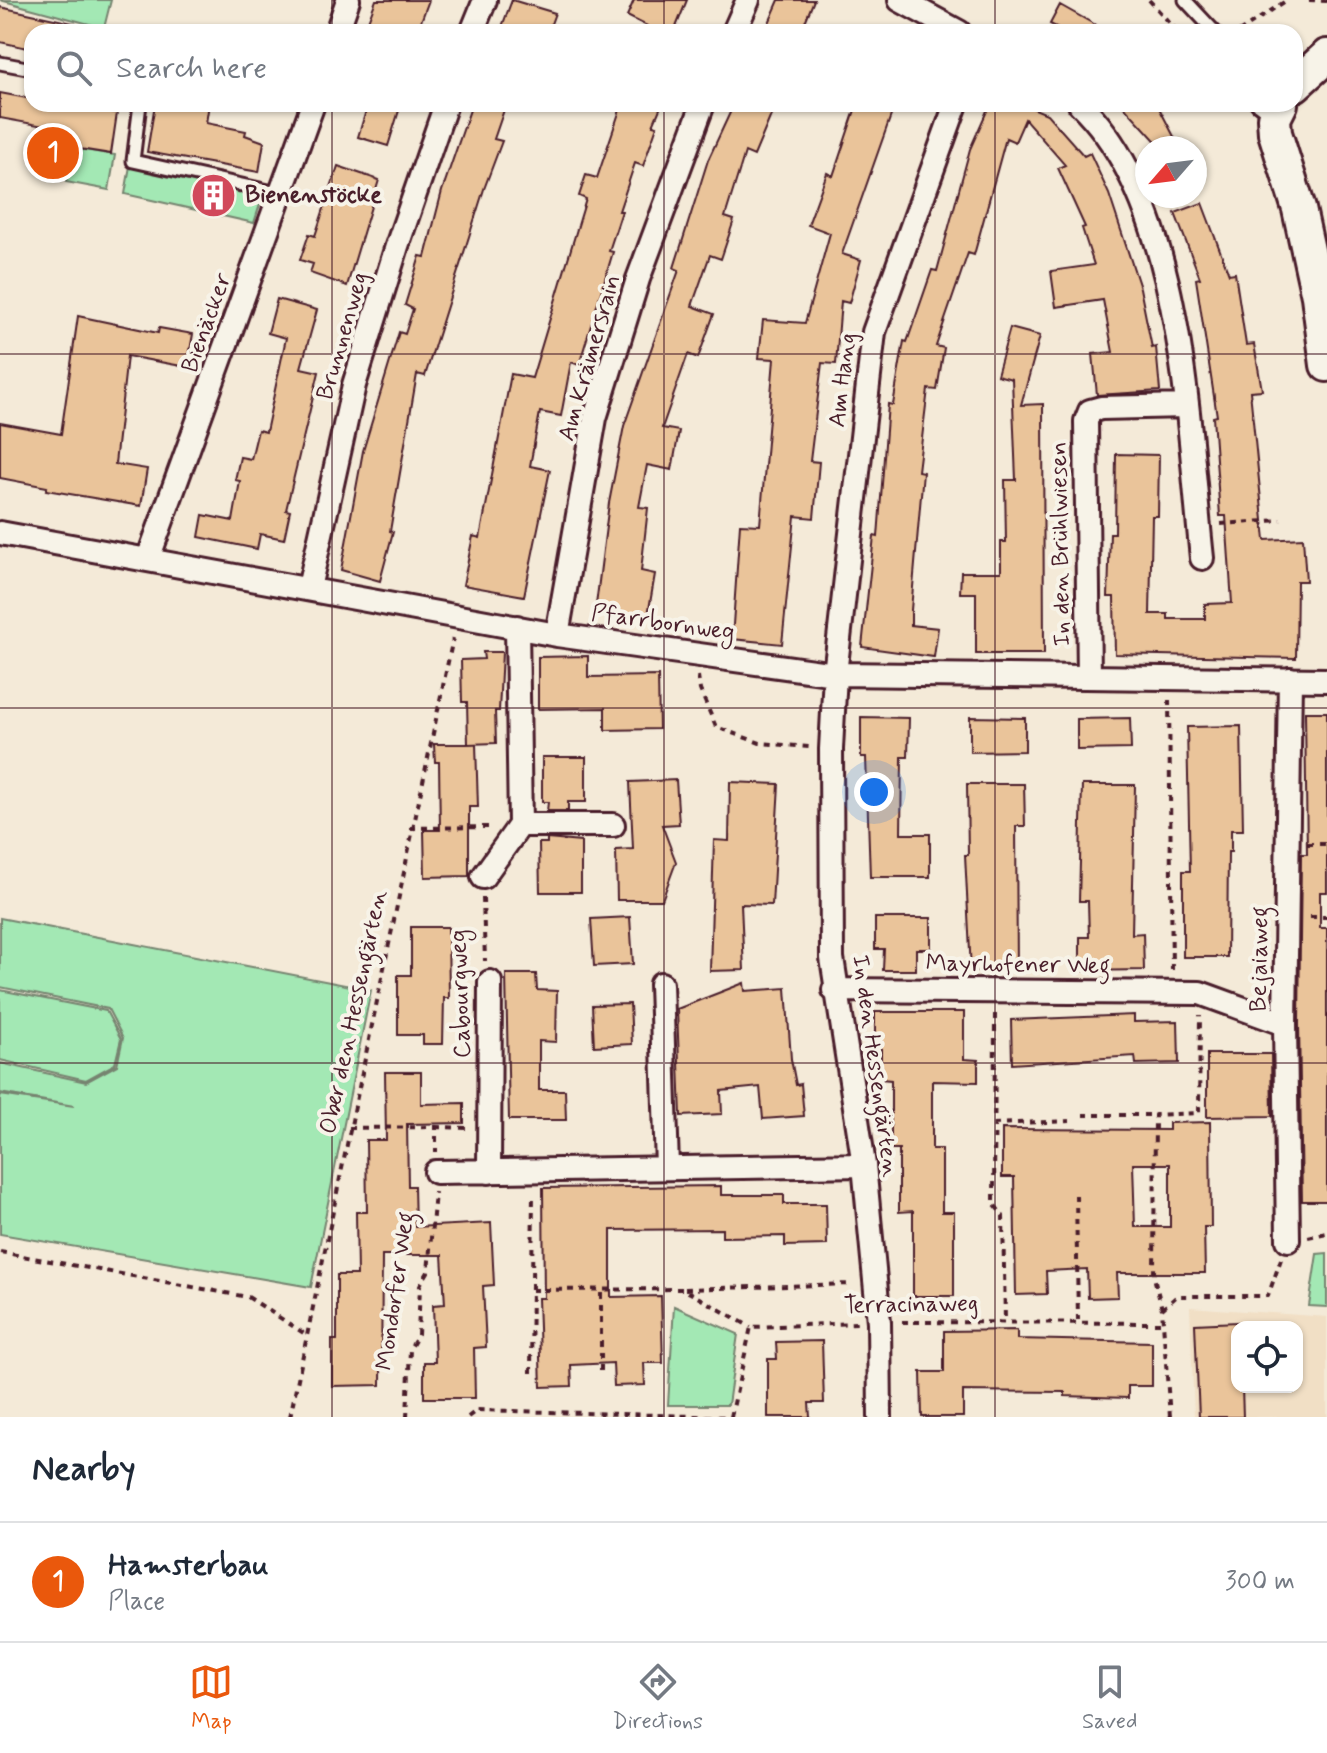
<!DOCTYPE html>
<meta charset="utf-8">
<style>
:root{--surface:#fff;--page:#f6f6f7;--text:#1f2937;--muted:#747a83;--line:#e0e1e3;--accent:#ea580c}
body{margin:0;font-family:Mynerve,sans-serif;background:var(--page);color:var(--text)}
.controls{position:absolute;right:24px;bottom:24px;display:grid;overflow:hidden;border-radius:16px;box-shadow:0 2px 6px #0004}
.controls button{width:72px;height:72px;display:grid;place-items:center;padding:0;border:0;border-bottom:2px solid var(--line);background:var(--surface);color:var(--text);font:40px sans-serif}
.compass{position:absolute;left:1135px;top:136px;width:72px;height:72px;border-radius:50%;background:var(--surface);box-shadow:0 2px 6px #0004;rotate:242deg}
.you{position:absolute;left:874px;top:792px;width:28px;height:28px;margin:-20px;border:6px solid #fff;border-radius:50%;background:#1a73e8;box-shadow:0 0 0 12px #1a73e833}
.badge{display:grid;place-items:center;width:52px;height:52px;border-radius:50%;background:var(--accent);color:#fff;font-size:26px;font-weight:700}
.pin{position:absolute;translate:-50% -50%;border:4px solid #fff;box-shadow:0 2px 8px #0006}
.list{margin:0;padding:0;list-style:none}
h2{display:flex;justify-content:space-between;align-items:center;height:104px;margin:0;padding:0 32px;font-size:34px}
h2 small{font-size:26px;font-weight:400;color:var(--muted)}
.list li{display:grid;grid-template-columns:52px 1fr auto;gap:24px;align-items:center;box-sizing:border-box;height:120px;padding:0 32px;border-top:2px solid var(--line)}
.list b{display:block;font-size:30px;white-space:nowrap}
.list p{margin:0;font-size:26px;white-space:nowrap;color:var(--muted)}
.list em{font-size:26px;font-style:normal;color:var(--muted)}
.icon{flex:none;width:44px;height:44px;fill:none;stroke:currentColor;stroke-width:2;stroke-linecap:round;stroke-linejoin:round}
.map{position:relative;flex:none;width:1327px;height:1417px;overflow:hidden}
.search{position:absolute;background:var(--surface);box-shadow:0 2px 6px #0004;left:24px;right:24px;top:24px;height:88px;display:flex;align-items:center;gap:20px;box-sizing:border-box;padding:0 28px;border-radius:24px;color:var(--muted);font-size:30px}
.sheet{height:224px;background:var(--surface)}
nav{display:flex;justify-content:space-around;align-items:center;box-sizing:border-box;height:112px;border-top:2px solid var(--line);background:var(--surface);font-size:22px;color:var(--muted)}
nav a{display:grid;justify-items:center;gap:4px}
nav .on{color:var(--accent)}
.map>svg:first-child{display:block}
</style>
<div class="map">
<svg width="1327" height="1417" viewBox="0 0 1327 1417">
<rect width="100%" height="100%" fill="#f4ead8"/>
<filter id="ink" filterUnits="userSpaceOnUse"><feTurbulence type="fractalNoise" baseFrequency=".0125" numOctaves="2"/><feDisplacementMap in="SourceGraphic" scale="16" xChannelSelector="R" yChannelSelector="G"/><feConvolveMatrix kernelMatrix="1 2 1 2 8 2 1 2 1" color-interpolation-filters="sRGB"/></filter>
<g filter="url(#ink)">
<path fill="#f1dfc5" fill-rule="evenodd" d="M1190,1307L1327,1317V1417H1194ZM1237,1327H1297V1387H1237Z"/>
<path fill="#a3e8b4" stroke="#768470" stroke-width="2" d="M0,0H111L104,28Z
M72,148L115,155L109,190L66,182Z
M130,166L263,195L254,223L125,194Z
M0,918L371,990L311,1287L0,1234V1095L74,1106L0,1093V1063L86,1082L117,1065L123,1038L108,1009L0,987Z
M0,990L106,1011L121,1039L115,1064L86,1080L0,1060Z
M1327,1253V1307L1309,1306L1317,1254Z
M674,1306L738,1334L728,1405H668Z"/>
<path fill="#eac49a" stroke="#4a1f2b" stroke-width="2" fill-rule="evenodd" d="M376,0H429L417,32H364Z
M512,0L555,13L548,32H500Z
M634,0H687L674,32H659L627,16Z
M779,0H814L801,32H765Z
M1060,5L1108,32H1066L1050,24Z
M0,7L77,24L76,32H32V49L0,42Z
M0,93L32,99V104H59L117,113L111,154L67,147L64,167L39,163L44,126L0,118Z
M155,104H209L206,123L246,131L245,135L264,142L259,172L147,152Z
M368,104H401L388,146L358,137Z
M472,104H506L494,139L502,141L484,189L425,376L417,374L390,531L393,532L380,581L341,570L363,451L399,332L405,334L413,309L405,305L420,256L425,257L442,191Z
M622,104H662L653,125L657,126L643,166L635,163L619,211H622L609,251L613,252L579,365L571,362L561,416L540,412L530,466L550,470L524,596L463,585L473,536L480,538L511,374L532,378L586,199L579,196L586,175L597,178Z
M734,104H750L772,113L754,156L745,152L725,217L734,220L721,259L710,255L692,306L714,314L698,358L688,354L662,428L679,431L672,470L647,465L639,507L648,508L641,571L655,574L647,621L595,613L609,503L624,426L679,270L674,268L708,160Z
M857,104H895L842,254L861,260L849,303L841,301L836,364L822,363L810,461L819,462L814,518L795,516L782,644L732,639L740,524L760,525L774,359L759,358L763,320L805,323L830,233L808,225L827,173L833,176Z
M990,104H1031L1030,107L1047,114L1084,156L1090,153L1109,194L1140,288L1152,348L1156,347L1160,391L1097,395L1093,354L1113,352L1103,300L1056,307L1051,271L1094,265L1082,228L1085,227L1058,168L1065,165L1025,119L1015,142L1006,138L974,255L968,253L936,346L944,348L937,390L928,389L918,471L923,472L911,610V625L938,628L934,657L862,647L874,536L878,537L888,404L893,405L904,341L907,342L932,270L937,271L970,149Z
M1122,104H1157L1180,148H1162Z
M338,166L379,180L347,286L310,273L313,264L300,260L309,234L315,236Z
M1202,203L1229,274L1235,273L1246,345L1254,344L1262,390L1250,391L1265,540L1303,538L1306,581H1297L1296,658L1115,654L1114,597H1108L1110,533H1115L1116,454L1159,455L1158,516H1152L1150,614H1168V619H1205V604L1232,603L1226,516H1220L1213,417L1217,416L1196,279L1200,278L1175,213Z
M277,299L317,310L301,368L319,372L286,510L290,511L284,539L260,534L257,549L199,537L203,515L233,521L240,481L235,480L240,457L251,459L258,430L266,432L286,338L268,333Z
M78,316L158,333L159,328L193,334L187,367L127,356L115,464L147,469L141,506L46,490L47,487L0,478V423L61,434Z
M1010,328L1040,336L1021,405L1043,404L1044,654H976V593H960L961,572H1001V542H1006L1005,480H1016L1012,379L997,375Z
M483,652H502L499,711H495L496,743L468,744L467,702H462L461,660L484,659Z
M588,656V677L658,676L659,729L605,730V708L538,709V657Z
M1305,712H1327V892H1320V928H1327V1201H1302L1299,1024L1301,854H1307Z
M861,717L909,718L908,757H902L901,834H930V877H870L866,757H861Z
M970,717L1025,718V751L970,752Z
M1130,718L1131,749L1077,750V719Z
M1241,726L1243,830H1231V852H1228L1227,957H1183V871H1190L1187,727Z
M434,744H476L478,807H469V876L425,877L424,830H440L439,762H435Z
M542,757H586V802H568V811H547L548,802H542Z
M676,780L679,824L662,825L676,862L662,900H617L616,850L633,849L630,782Z
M730,782L779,784L772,905L741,904L744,970L710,971L714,840L729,841Z
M967,784H1024L1025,826H1016L1017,970L971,971L965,855H968Z
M1082,785H1135L1132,934L1143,933L1144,970L1080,971V937H1089L1088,901H1079Z
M547,839L581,842V892H540L539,843H547Z
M630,917L633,964L594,966L591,919Z
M875,918H931V949H916V970H883L884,949H875Z
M411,927H448L449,998H444L443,1044H423V1035H398V975H411Z
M506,974H536L537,990L557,991L556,1042L539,1041V1090H565L566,1120H509Z
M744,983L745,991L786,988L791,1059L796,1085L801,1084L804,1116L763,1119L760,1087L721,1091L722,1114L681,1116L677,1009Z
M630,1004L632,1044L594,1046L592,1005Z
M875,1012H964V1059L978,1060V1082L932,1081V1149H942V1212H954V1296H913V1211L899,1212V1149H891V1080L881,1079V1035H875Z
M1134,1015V1022L1178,1021L1179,1063L1136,1064L1135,1056L1012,1064L1011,1020Z
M1207,1054H1271L1272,1116L1207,1117Z
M385,1072H421V1104L464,1103V1123L407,1124L408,1186H414L415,1227L491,1223L494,1285L483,1286L486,1347L474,1348L475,1398H424V1362H435L433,1305L445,1304L442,1255H382L381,1385L332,1386V1340H337V1275H357L356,1212H367L366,1140H386Z
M1210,1122L1211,1227H1204L1205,1273H1117L1118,1297L1088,1298L1087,1269L1046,1271L1047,1294L1016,1295L1014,1177H1002V1129L1169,1130V1123ZM1133,1164H1170V1227H1135Z
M721,1186V1195H784V1204H826L827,1245L785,1246V1236L722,1237V1229L611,1230V1297L661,1296L663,1363H644L645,1385L614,1386L613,1363L571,1365L572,1386L541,1387L538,1298H544L543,1188Z
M1237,1322V1387H1242L1243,1417H1199L1195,1324Z
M1017,1330V1339L1152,1342V1386H1128V1398L1065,1396V1392L963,1391V1417H922L921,1372H944V1331Z
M822,1341L824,1403H809L810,1417H768V1359H777L776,1342Z"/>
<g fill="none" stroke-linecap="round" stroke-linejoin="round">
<defs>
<path id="lane" d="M1185,0L1215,32
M0,63L32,69
M140,104L133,161L282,194
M1257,104L1274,117"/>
<path id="street" d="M900,0L959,32
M337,32L348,0
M472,32L485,0
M734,32L748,0
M1080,104C1184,205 1187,421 1202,558
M0,533L557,635L835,674L1327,680
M148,559L313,104
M309,588L354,385L397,246L446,104
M557,635L595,418L638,279L703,104
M1089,677L1086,421L1090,411L1101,408L1186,406
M520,825H613
M483,877L520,825L517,627
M661,984L667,1167
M834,990L1200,993L1285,1024
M436,1172L864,1165
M489,1172L490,982
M1288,1240L1285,1024L1290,679
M880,1417L879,1322L864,1165L832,958L831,749L835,674L874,332L956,104"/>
<path id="secondary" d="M1295,85L1327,56
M1281,104L1274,118L1275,133L1299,209L1318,296L1327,365"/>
</defs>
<use href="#lane" stroke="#4a1f2b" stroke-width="17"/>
<use href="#street" stroke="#4a1f2b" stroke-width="28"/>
<use href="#secondary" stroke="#4a1f2b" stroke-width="38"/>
<path stroke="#4a1f2b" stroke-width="4" stroke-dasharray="6 6" stroke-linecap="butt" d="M1149,0L1178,32
M1309,0L1327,1
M1239,32L1287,0
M1221,524L1281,520
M698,676L700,690L716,727L760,743L810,747
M1169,700L1172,971
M410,828L491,827
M1307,844H1327
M483,898L485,961
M1310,917H1327
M995,1014L994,1204L1003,1216L1005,1321
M1083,1115H1155
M993,1124L1070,1121
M436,1127L469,1128
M349,1128L436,1127V1152
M1076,1195L1078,1320
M1308,1237L1327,1233
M0,1252L248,1297L305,1334
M685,1289L852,1284
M532,1290L683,1289L751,1327
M1162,1309L1177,1296H1268L1281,1259
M902,1322L1163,1323
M601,1371V1290
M531,1373L533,1193
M290,1417L453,638
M407,1417L410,1349L418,1335L420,1285L428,1272L435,1192
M468,1417L477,1410L731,1417
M731,1417L751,1327L857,1323
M1170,1417L1162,1309L1154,1277L1155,1115L1199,1113L1200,1015"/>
<use href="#lane" stroke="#f7f3e8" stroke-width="11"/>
<use href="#street" stroke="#f7f3e8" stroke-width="22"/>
<use href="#secondary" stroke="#f7f3e8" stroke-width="32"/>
</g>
</g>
<path fill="none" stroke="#4a1f2b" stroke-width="2" stroke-opacity="0.55" d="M332,0V32M664,0V32M995,0V32M332,104V1417M664,104V1417M995,104V1417M0,354H1327M0,708H1327M0,1063H1327"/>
<defs>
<symbol id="building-disc" viewBox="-11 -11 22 22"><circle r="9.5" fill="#d1495b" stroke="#f7f3e8"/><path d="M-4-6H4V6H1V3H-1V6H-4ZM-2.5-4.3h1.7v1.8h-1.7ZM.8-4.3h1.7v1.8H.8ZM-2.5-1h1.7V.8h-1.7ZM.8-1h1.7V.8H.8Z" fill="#fff"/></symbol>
</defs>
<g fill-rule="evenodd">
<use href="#building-disc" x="188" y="170" width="51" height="51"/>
</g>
<g text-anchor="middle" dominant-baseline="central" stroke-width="8" stroke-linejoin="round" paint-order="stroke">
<g font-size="24" font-weight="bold" fill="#4a1f2b" stroke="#f7f3e8" text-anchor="start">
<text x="245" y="195">Bienenstöcke</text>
</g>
<g font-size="24" fill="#4a1f2b" stroke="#f7f3e8">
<text transform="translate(207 323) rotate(-70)">Bienäcker</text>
<text transform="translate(343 336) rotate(-74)">Brunnenweg</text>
<text transform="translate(590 358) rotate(-74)">Am Krämersrain</text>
<text transform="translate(843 380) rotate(-83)">Am Hang</text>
<text transform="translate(1061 544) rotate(-91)">In den Brühlwiesen</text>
<text transform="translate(663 623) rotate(8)">Pfarrbornweg</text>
<text transform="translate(1260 959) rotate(-89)">Bejaiaweg</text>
<text transform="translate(1018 965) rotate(1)">Mayrhofener Weg</text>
<text transform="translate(461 994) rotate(-92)">Cabourgweg</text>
<text transform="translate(354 1012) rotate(-78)">Ober den Hessengärten</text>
<text transform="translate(875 1066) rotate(82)">In den Hessengärten</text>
<text transform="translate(396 1291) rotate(-82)">Mondorfer Weg</text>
<text transform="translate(911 1305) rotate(-1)">Terracinaweg</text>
</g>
</g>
</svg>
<div class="controls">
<button><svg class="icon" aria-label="locate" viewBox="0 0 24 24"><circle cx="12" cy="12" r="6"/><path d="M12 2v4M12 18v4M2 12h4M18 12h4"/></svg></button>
</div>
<svg class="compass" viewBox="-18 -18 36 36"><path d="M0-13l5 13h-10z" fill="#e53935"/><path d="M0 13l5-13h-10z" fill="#747a83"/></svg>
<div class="you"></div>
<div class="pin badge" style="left:53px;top:153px">1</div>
<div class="search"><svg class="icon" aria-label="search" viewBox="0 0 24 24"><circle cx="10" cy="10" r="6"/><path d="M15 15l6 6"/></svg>Search here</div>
</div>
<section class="sheet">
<h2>Nearby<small></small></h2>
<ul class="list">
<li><span class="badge">1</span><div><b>Hamsterbau</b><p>Place</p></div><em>300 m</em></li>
</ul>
</section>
<nav>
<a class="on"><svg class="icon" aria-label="map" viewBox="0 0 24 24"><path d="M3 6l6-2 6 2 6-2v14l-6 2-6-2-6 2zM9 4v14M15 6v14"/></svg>Map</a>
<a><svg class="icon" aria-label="directions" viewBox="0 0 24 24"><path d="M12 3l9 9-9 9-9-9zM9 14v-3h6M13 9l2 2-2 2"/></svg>Directions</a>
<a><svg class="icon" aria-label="saved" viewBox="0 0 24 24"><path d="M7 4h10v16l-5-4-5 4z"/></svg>Saved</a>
</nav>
